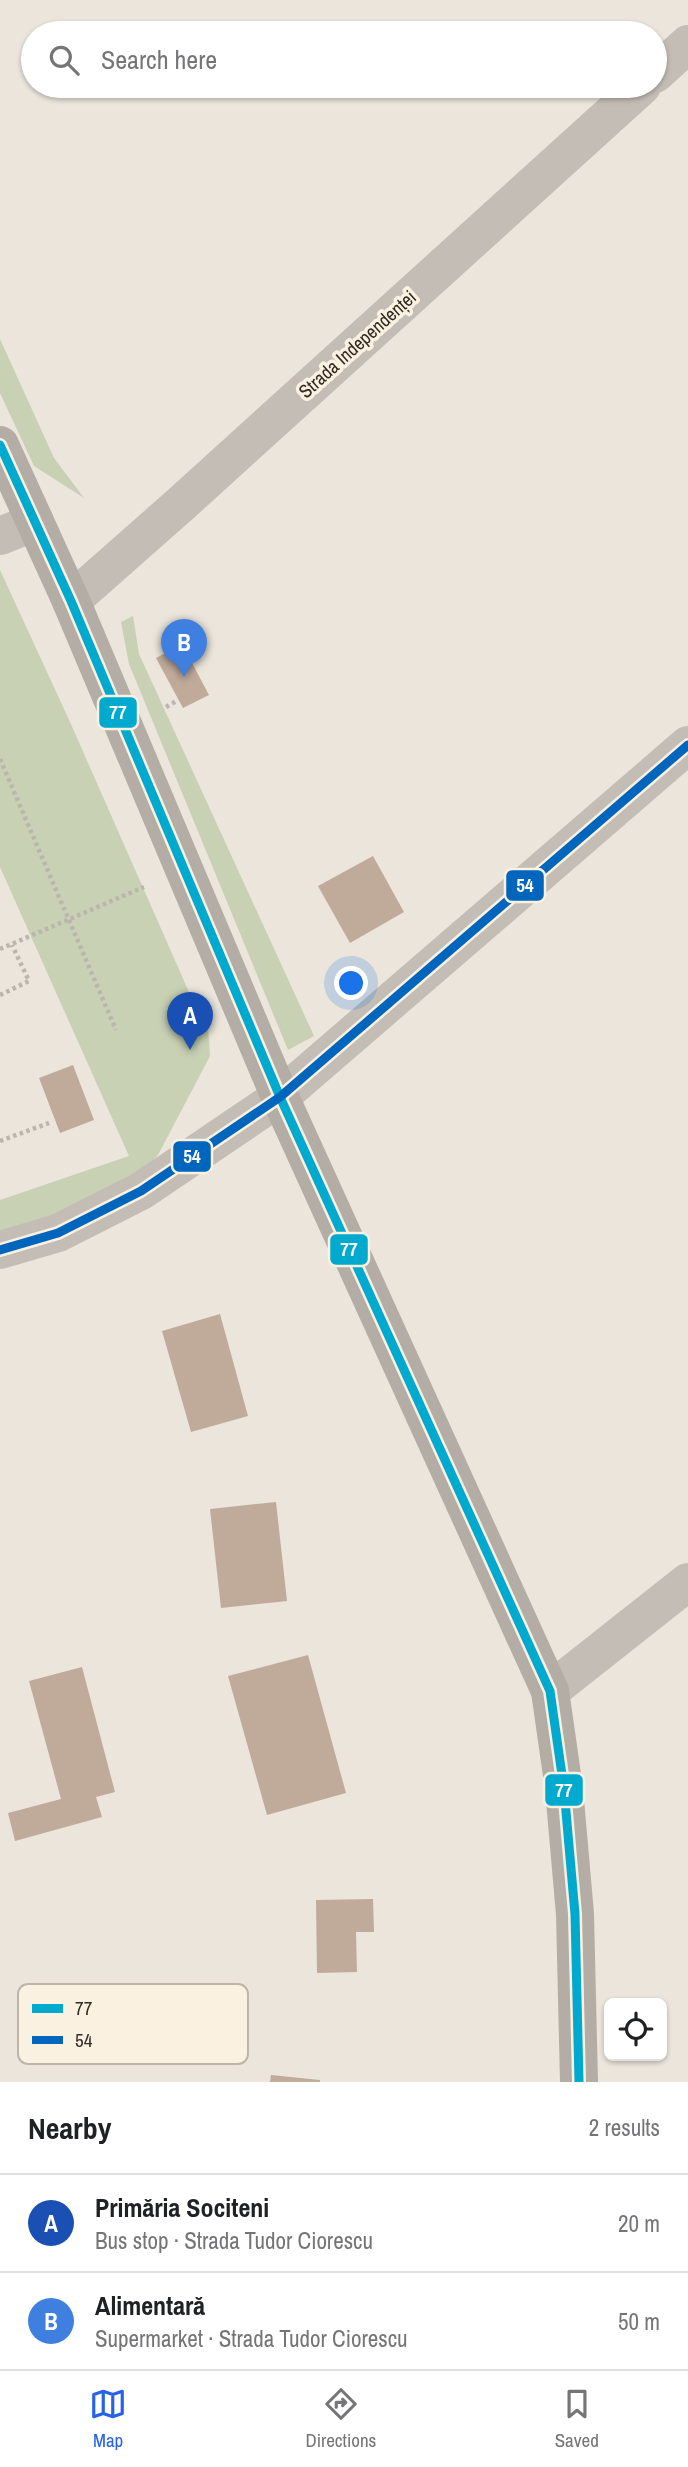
<!DOCTYPE html>
<meta charset="utf-8">
<style>
:root{--surface:#fff;--page:#f6f6f6;--text:#202124;--muted:#757577;--line:#e0e0e0;--accent:#2563eb}
body{margin:0;font-family:"Archivo Narrow",sans-serif;background:var(--page);color:var(--text)}
.controls{position:absolute;right:21px;bottom:21px;display:grid;overflow:hidden;border-radius:10px;box-shadow:0 2px 5px #0004}
.controls button{width:63px;height:63px;display:grid;place-items:center;padding:0;border:0;border-bottom:2px solid var(--line);background:var(--surface);color:var(--text);font:35px sans-serif}
.you{position:absolute;left:352px;top:984px;width:24px;height:24px;margin:-18px;border:5px solid #fff;border-radius:50%;background:#1a73e8;box-shadow:0 0 0 10px #1a73e833}
.badge{display:grid;place-items:center;width:46px;height:46px;border-radius:50%;background:var(--accent);color:#fff;font-size:23px;font-weight:700}
.pin{position:absolute;translate:-50% -58px;filter:drop-shadow(0 2px 4px #0008)}
.pin::after{content:'';position:absolute;top:37px;width:24px;height:21px;background:inherit;clip-path:polygon(0 0,100% 0,50% 100%)}
.list{margin:0;padding:0;list-style:none}
h2{display:flex;justify-content:space-between;align-items:center;height:91px;margin:0;padding:0 28px;font-size:30px}
h2 small{font-size:23px;font-weight:400;color:var(--muted)}
.list li{display:grid;grid-template-columns:46px 1fr auto;gap:21px;align-items:center;box-sizing:border-box;height:98px;padding:0 28px;border-top:2px solid var(--line)}
.list b{display:block;font-size:26px;white-space:nowrap}
.list p{margin:0;font-size:23px;white-space:nowrap;color:var(--muted)}
.list em{font-size:23px;font-style:normal;color:var(--muted)}
.icon{flex:none;width:38px;height:38px;fill:none;stroke:currentColor;stroke-width:2;stroke-linecap:round;stroke-linejoin:round}
.map{position:relative;flex:none;width:688px;height:2082px;overflow:hidden}
.search{position:absolute;background:var(--surface);box-shadow:0 2px 5px #0004;left:21px;right:21px;top:21px;height:77px;display:flex;align-items:center;gap:18px;box-sizing:border-box;padding:0 24px;border-radius:38px;color:var(--muted);font-size:26px}
.sheet{height:287px;background:var(--surface)}
nav{display:flex;justify-content:space-around;align-items:center;box-sizing:border-box;height:98px;border-top:2px solid var(--line);background:var(--surface);font-size:19px;color:var(--muted)}
nav a{display:grid;justify-items:center;gap:4px}
nav .on{color:var(--accent)}
.map>svg:first-child{display:block}
</style>
<div class="map">
<svg width="688" height="2082" viewBox="0 0 688 2082">
<rect width="100%" height="100%" fill="#ebe5db"/>
<path fill="#c8d1b4" d="M0,339L54,458L84,498L34,466L0,393Z
M0,570L70,722L196,1008L208,1027L210,1056L158,1155L136,1178L56,1220L0,1234V1200L129,1156L0,867Z
M133,616L139,654L314,1036L288,1050L129,664L121,622Z"/>
<path fill="#c0ab9b" d="M182,644L209,695L183,708L156,658Z
M373,856L404,912L350,943L318,886Z
M73,1065L94,1120L60,1133L39,1078Z
M220,1314L248,1416L191,1432L162,1331Z
M276,1502L287,1601L221,1608L210,1509Z
M308,1655L346,1793L267,1815L228,1676Z
M82,1667L115,1792L96,1797L102,1817L15,1841L8,1813L61,1799L29,1681Z
M373,1899L374,1932H356L357,1972L317,1973L316,1900Z
M271,2075L320,2080V2082H270Z"/>
<g fill="none" stroke-linecap="round" stroke-linejoin="round">
<path stroke="#bcb5ad" stroke-width="4.5" stroke-dasharray="3.5 3.5" stroke-linecap="butt" d="M166,707L178,700
M0,759L116,1030
M0,949L144,887
M0,995L29,981L12,945
M0,1141L49,1123"/>
<path stroke="#c3bdb5" stroke-width="38" d="M655,74L688,44
M0,536L35,522
M71,601L182,503L642,86
M0,1250L58,1233L141,1191L280,1097L688,745
M550,1691L688,1582"/>
<path stroke="#b4ada5" stroke-width="38" d="M0,445L71,601L280,1097L550,1691L564,1789L575,1914L579,2082"/>
<defs>
<path id="bus-1" d="M0,445L71,601L280,1097L550,1691L564,1789L575,1914L579,2082"/>
<path id="bus-2" d="M0,1250L58,1233L141,1191L280,1097L688,745"/>
</defs>
<use href="#bus-1" stroke="#faf1e0" stroke-width="14"/>
<use href="#bus-2" stroke="#faf1e0" stroke-width="14"/>
<use href="#bus-1" stroke="#00a9ce" stroke-width="9"/>
<use href="#bus-2" stroke="#0065bd" stroke-width="9"/>
</g>
<g text-anchor="middle" dominant-baseline="central" stroke-width="7" stroke-linejoin="round" paint-order="stroke">
<g font-size="19" fill="#332a24" stroke="#faf1e0">
<text transform="translate(357 344) rotate(-42)">Strada Independenței</text>
</g>
</g>
<rect x="18" y="1984" width="230" height="80" rx="10" fill="#faf1e0" stroke="#beb5a8" stroke-width="2"/>
<rect x="32" y="2004" width="31" height="9" fill="#00a9ce"/>
<rect x="32" y="2036" width="31" height="8" fill="#0065bd"/>
<g font-size="19" fill="#332a24">
<text x="75" y="2015">77</text>
<text x="75" y="2047">54</text>
</g>
<g stroke="#faf1e0" stroke-width="2.5">
<rect x="98" y="696" width="40" height="33" rx="7" fill="#00a9ce"/>
<rect x="505" y="869" width="40" height="33" rx="7" fill="#0065bd"/>
<rect x="172" y="1140" width="40" height="33" rx="7" fill="#0065bd"/>
<rect x="329" y="1233" width="40" height="33" rx="7" fill="#00a9ce"/>
<rect x="544" y="1773" width="40" height="34" rx="7" fill="#00a9ce"/>
</g>
<g font-size="19" text-anchor="middle" font-weight="bold" fill="#fff">
<text x="118" y="719">77</text>
<text x="525" y="892">54</text>
<text x="192" y="1163">54</text>
<text x="349" y="1256">77</text>
<text x="564" y="1797">77</text>
</g>
</svg>
<div class="controls">
<button><svg class="icon" aria-label="locate" viewBox="0 0 24 24"><circle cx="12" cy="12" r="6"/><path d="M12 2v4M12 18v4M2 12h4M18 12h4"/></svg></button>
</div>
<div class="you"></div>
<div class="pin badge" style="left:190px;top:1050px;background:#1a4fb4">A</div>
<div class="pin badge" style="left:184px;top:677px;background:#3f7fe0">B</div>
<div class="search"><svg class="icon" aria-label="search" viewBox="0 0 24 24"><circle cx="10" cy="10" r="6"/><path d="M15 15l6 6"/></svg>Search here</div>
</div>
<section class="sheet">
<h2>Nearby<small>2 results</small></h2>
<ul class="list">
<li><span class="badge" style="background:#1a4fb4">A</span><div><b>Primăria Sociteni</b><p>Bus stop · Strada Tudor Ciorescu</p></div><em>20 m</em></li>
<li><span class="badge" style="background:#3f7fe0">B</span><div><b>Alimentară</b><p>Supermarket · Strada Tudor Ciorescu</p></div><em>50 m</em></li>
</ul>
</section>
<nav>
<a class="on"><svg class="icon" aria-label="map" viewBox="0 0 24 24"><path d="M3 6l6-2 6 2 6-2v14l-6 2-6-2-6 2zM9 4v14M15 6v14"/></svg>Map</a>
<a><svg class="icon" aria-label="directions" viewBox="0 0 24 24"><path d="M12 3l9 9-9 9-9-9zM9 14v-3h6M13 9l2 2-2 2"/></svg>Directions</a>
<a><svg class="icon" aria-label="saved" viewBox="0 0 24 24"><path d="M7 4h10v16l-5-4-5 4z"/></svg>Saved</a>
</nav>
